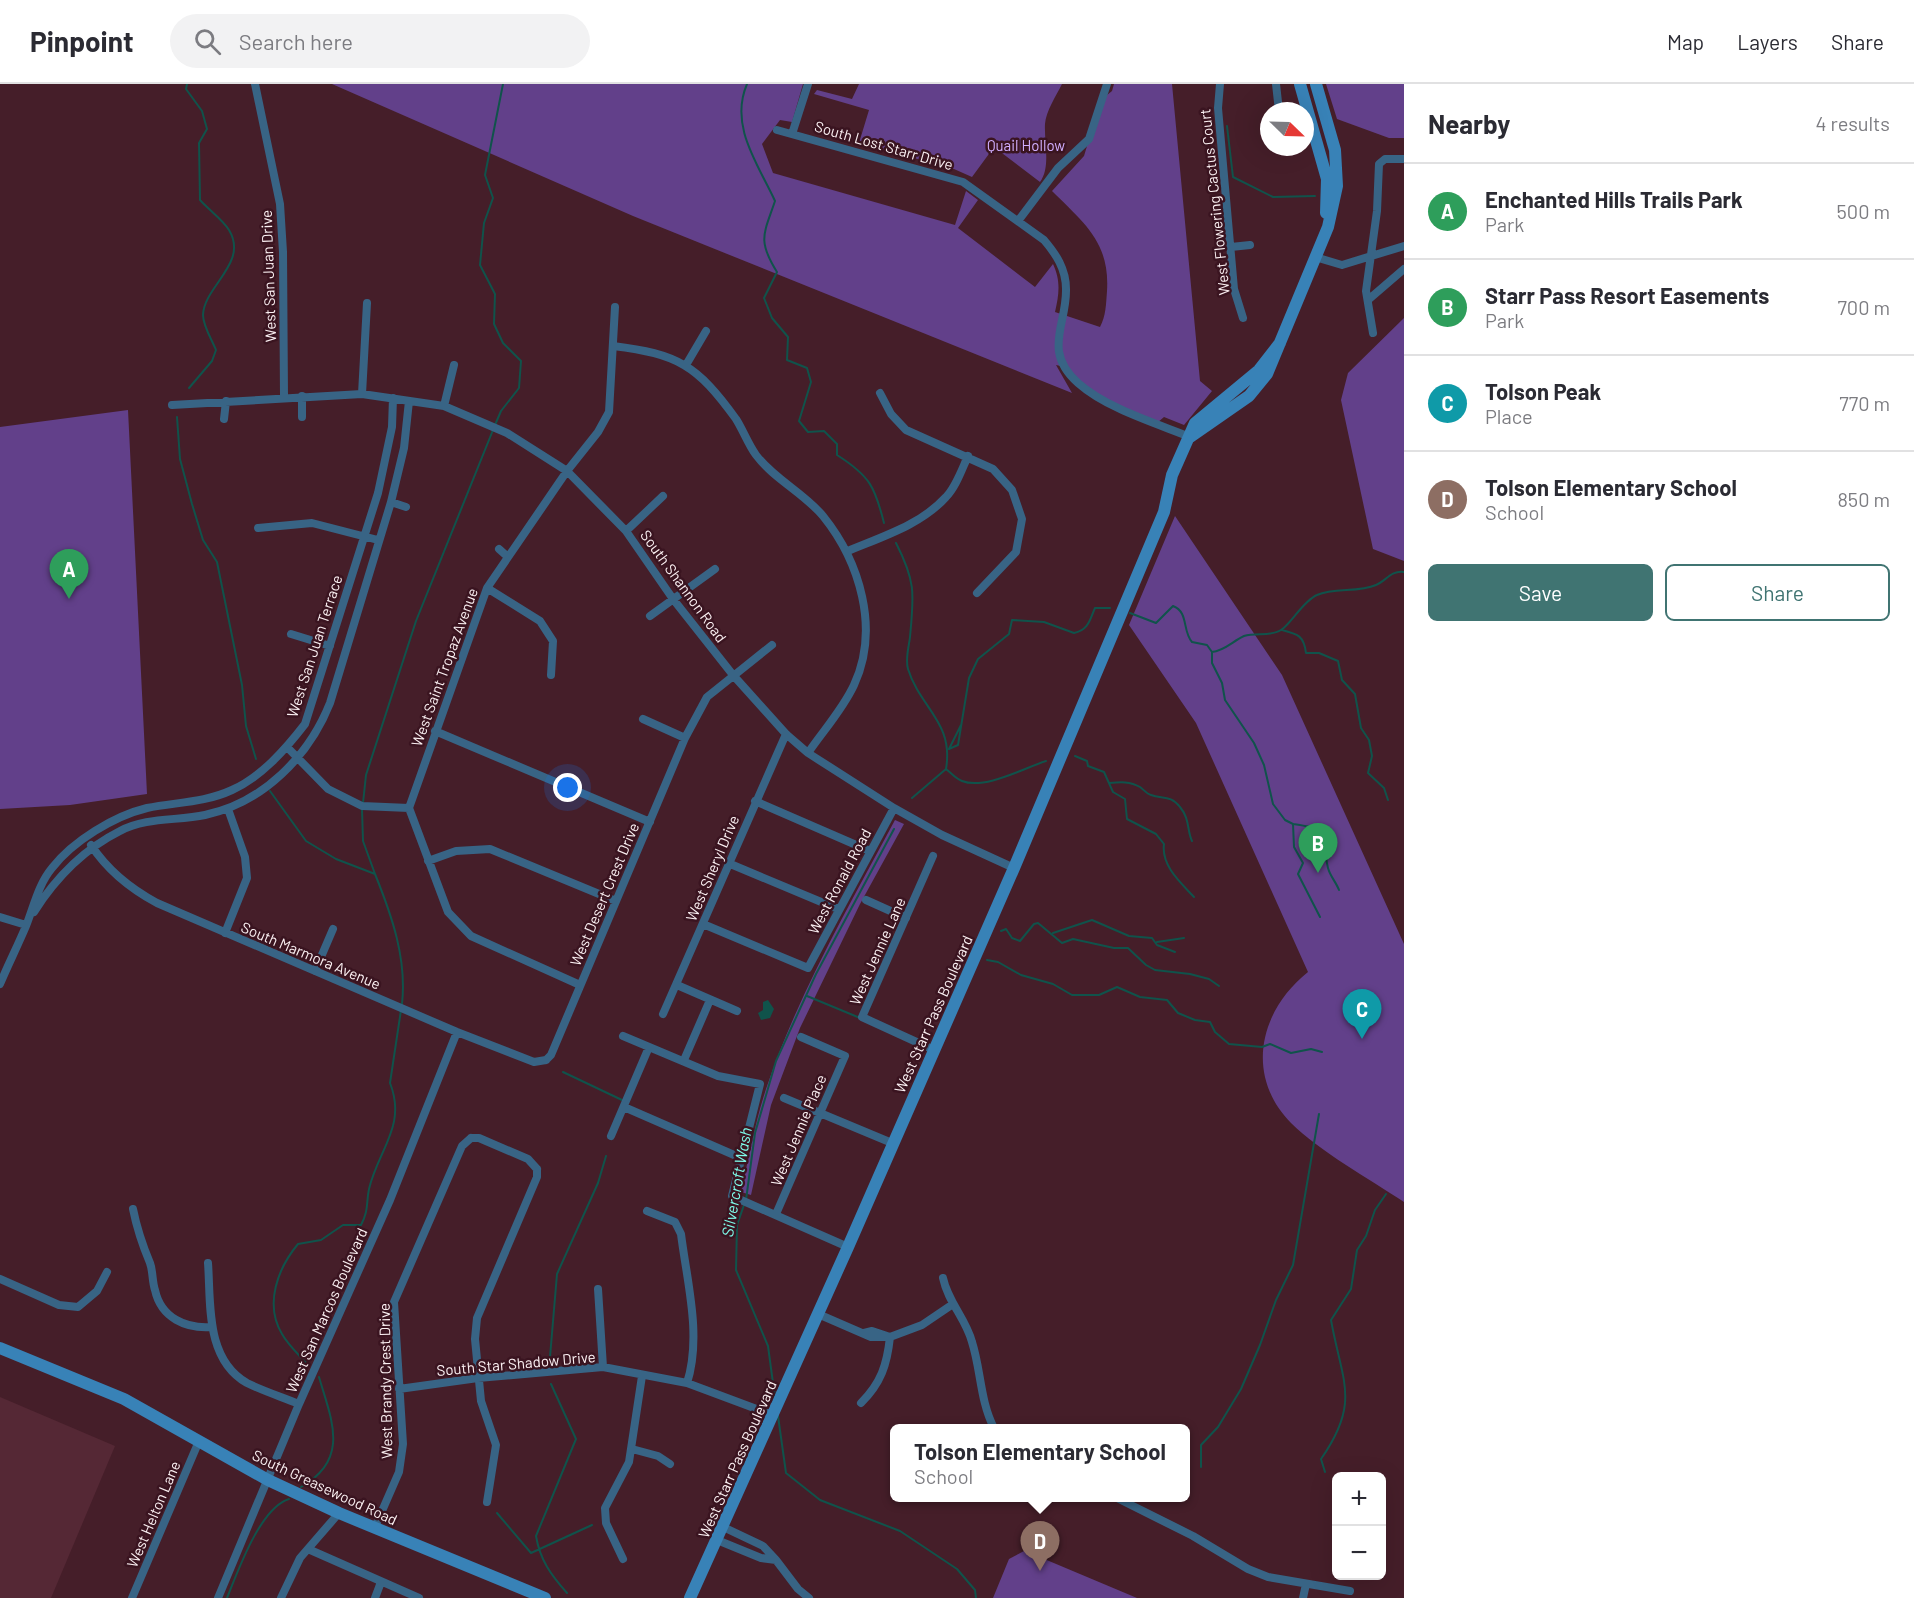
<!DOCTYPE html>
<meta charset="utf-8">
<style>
:root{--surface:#fff;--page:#f2f2f3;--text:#2b2b33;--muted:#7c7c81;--line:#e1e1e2;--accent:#407472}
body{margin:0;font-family:Barlow,sans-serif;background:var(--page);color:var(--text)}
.controls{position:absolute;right:18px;bottom:18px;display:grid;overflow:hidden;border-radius:9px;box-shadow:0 6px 24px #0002}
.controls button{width:54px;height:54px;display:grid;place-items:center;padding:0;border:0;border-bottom:2px solid var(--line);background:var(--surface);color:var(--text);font:30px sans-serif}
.compass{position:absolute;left:1260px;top:18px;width:54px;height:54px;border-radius:50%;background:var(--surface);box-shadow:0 6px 24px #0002;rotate:113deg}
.you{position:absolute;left:568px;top:704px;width:21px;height:21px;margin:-15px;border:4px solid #fff;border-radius:50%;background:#1a73e8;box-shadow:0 0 0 9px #1a73e833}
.badge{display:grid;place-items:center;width:39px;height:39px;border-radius:50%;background:var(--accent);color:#fff;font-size:20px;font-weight:700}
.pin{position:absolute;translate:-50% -50px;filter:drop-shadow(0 2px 3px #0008)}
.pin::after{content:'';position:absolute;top:32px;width:21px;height:18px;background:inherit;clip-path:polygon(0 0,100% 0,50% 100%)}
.popup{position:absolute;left:890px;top:1340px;width:300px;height:78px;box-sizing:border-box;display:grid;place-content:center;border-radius:9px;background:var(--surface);filter:drop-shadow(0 2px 4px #0005);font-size:20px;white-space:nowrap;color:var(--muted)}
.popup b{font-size:22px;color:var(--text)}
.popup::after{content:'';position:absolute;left:50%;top:100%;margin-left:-12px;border:12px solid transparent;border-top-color:var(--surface)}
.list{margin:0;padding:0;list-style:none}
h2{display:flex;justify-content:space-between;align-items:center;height:78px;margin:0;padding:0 24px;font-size:26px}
h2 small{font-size:20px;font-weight:400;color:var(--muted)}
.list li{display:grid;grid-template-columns:39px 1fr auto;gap:18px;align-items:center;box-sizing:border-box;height:96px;padding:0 24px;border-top:2px solid var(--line)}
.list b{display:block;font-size:22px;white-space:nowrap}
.list p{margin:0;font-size:20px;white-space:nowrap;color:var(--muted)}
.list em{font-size:20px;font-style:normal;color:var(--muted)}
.actions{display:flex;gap:12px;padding:18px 24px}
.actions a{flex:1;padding:14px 0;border:2px solid var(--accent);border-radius:9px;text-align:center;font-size:21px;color:var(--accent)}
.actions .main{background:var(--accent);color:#fff}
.icon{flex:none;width:33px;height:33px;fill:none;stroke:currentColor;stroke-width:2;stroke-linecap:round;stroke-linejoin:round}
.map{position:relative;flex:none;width:1404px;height:1514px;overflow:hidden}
header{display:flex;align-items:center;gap:36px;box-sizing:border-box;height:84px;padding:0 30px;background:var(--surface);border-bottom:2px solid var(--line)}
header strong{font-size:28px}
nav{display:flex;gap:33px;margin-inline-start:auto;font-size:21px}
.search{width:420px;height:54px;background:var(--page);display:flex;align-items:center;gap:15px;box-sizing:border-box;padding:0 21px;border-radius:33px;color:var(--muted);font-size:22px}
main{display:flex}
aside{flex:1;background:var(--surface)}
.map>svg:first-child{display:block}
</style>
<header>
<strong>Pinpoint</strong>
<div class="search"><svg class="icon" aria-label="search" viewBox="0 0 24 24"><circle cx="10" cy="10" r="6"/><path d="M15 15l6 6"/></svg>Search here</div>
<nav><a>Map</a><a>Layers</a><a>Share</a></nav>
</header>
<main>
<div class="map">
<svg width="1404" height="1514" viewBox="0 0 1404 1514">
<rect width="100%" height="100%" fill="#451e29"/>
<path fill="#552835" d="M0,1313L115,1362L51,1514H0Z"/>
<path fill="#62408a" d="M332,0H803L792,38L780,36L762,60L773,89L955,141L966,107L978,116L958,144L1035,203L1053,180C1061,197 1059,210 1055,228L1100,243C1106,232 1106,220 1107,207C1110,158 1084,139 1052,107L1084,72L1101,16L1112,7L1114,0H1172L1200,297L1212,307L1184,341L1164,333L1157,339L1096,313L1065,283L1056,281L1072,309L633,132Z
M859,0H1062C1056,12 1046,27 1045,40C1044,58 1051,83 1040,98L994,63L972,93L954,85L859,59L869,26L814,10L817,6L852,15Z
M1326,0H1404V54H1389L1337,35Z
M1404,234V477L1373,465L1341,316L1348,289Z
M128,326L147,710L70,721L0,725V343Z
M1175,432L1282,591L1404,860V1118C1371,1096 1319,1067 1291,1039C1244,991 1260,926 1308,888L1196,639L1129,541Z
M895,736L904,740L860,820L800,944L771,1021L751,1111L741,1108C749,1074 755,1038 766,1005C798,910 848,824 895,736Z
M1024,1467L1030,1469L1137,1514H993L1009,1475Z"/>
<path fill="#10534b" d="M768,916L774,925L770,934L761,936L758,929L763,926V918Z"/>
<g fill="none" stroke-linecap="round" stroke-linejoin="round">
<path stroke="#10534b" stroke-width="2" d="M187,0L186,5L202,27L207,45L199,59L200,116C208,125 224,137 229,146C249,179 204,202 203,231C203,242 212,256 216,266L212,277L189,304
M747,0C729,42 758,80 775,117C764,150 757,156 777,188L764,214L772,234L788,253L787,276L807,284L811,298L799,337L808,348L824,347L837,360V371C870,392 875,403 884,439
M1227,42L1233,93L1273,113L1315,112
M177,333L180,375L192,420L203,456L217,478L242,601L246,642L256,675
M495,341L501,327L519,304L521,277L503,259L494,240L495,210L480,181L484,139L493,114L485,91L503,0
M896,459C916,498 914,510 910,553C909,562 905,575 908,585C920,624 954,638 946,685L912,714
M1130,529L1156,539L1173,522C1189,528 1182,547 1192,558L1207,561L1212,568C1224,567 1233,557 1244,552C1256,548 1270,553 1281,546C1291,540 1303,517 1317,511C1334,503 1358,509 1376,501C1386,497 1391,486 1404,488
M1282,546C1298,550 1304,552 1306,569H1319L1338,577L1342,596L1355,610L1361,644L1369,656L1372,672L1368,689L1384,704L1388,716
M1212,568V579L1222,599L1225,616L1254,659L1264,681L1273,720L1285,736L1293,740L1294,763L1303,779L1298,790L1320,833
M949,665L958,661L969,594L978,575L1009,550L1012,536L1044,538L1074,549C1089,546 1090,535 1095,524H1110
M949,665L961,641
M1075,672L1087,677L1088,682L1104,688L1113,708L1125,715L1127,735L1156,750L1164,760C1161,782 1181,799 1194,813
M946,685C951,689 956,695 962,697C985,706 1024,684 1046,677
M1109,699C1120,698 1130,697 1140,703C1144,706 1147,710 1151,711C1162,715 1171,711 1180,723C1190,735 1187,747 1192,757
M270,707L306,757L336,775L375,790C392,832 407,875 402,920
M363,719L366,691L416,537L493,346
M362,725L363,757L375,790
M1293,740C1338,746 1320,752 1328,784C1330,792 1336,798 1339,806
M1001,847L1006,845L1012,854L1020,857L1034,840L1038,839L1062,859L1073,855L1114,864H1128L1146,881L1155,886L1190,890L1209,895L1219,902
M1053,849L1092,836L1129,852L1152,854L1157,861L1175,868
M1157,858L1184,854
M987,876L998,878L1021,891L1053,900L1072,911H1099L1117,903L1140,913L1167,916L1178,929L1195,936L1210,938L1215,948L1229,960L1262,963L1270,960L1291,969L1311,965L1322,968
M807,912L860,934
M563,988L622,1016
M746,1116L755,1049L776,977L816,890L894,745
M744,1121L737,1141L736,1186L768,1262L775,1314
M550,1273L557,1190L598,1099L606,1072
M309,1282C300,1272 288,1261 282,1250C264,1220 278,1184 298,1160L321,1156L343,1141H361C369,1126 366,1119 369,1105C378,1066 407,1042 390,999L401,926
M551,1300L576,1355L536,1452C540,1476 551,1491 567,1509
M778,1332L786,1389L820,1416L900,1447L957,1485L975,1506L976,1514
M1201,1383V1361L1218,1343L1241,1305L1260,1261L1276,1216L1293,1181L1319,1030
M1325,1388L1321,1375C1361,1318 1342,1298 1331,1236L1351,1205L1357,1166L1366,1152L1375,1126L1386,1110
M301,1403C351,1375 331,1335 319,1293
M497,1429L531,1469L592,1441
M227,1514C238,1487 260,1424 289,1415"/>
<path stroke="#386485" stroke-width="8" d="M255,0L280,120L283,168L284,313
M1220,0L1218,24L1234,205L1243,234
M1276,0L1279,27
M777,46L963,98L1044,156C1056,170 1066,185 1066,205C1067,241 1042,267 1078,299C1106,324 1155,339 1190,353
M792,50L808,0
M1018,137L1058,84L1089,55L1107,0
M1231,163L1250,161
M1315,173L1342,181L1404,162
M1368,216L1404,185
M1373,249L1366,207L1377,127L1379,80L1385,75H1404
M613,262C678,270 697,281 736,335C743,346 748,360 756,371C774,395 804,409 823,432C860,478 880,545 854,601C843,625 823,647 808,669
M686,281L706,247
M880,309L891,330L906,346L993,385L1012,406L1022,435L1016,468L977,509
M362,310L367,219
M172,321L362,310L444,322L507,349L567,387L626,447L673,515L733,591L786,650L808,669L894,724L942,751L1014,784
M444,322L454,281
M302,333V312
M224,335L226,317
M391,418L406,423
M258,444L312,439L378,456
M626,447L663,412
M499,465L508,473
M848,467C881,453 921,441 946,413C956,403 962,385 968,372
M487,504L540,537L553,557L551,591
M650,532L715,485
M291,550L330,562
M643,635L685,654
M435,647L650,738
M287,663L328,705L362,722L409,724
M755,717L870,767
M91,761C108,787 131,805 157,819L457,948L534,978L546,976
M933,772L862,933L934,966
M428,777L456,767L490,765L616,817
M728,779L838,825
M866,816L906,834
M34,828C55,795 84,765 120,747C146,733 177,737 205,731C263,719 309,672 330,619L391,418L404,364L409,317
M0,833L26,841
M703,840L808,884L894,724
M225,849L247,794L245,773L228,725
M315,887L333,845
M0,900C8,881 18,861 26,842C34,822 38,801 52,784C73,757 114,732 147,724C176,718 204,719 232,706C261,693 285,666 305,640L378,409L392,343L393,314
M580,901L471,852L448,828L409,724L487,504L567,387L598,348L609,328L615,223
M677,901L737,927
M663,930L786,650
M623,952L718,992L760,1000L732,1112L848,1163
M546,976L551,971L685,654L707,613L772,561
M684,976L710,916
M784,1014L892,1059
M624,1023L741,1074
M611,1052L649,963
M471,1054H479L528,1075L537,1085
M133,1125C137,1145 142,1160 150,1179C153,1187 152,1197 155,1206C161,1234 186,1245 212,1243
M647,1127L675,1138L681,1150C687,1198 702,1252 687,1299
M776,1130L845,972L801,953
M208,1179C211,1219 205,1275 247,1299C263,1307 282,1313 299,1320
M943,1194C948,1218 966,1235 972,1258C981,1286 980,1317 994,1344
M0,1195L59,1221L78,1223L97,1207L107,1188
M598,1205L603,1283
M818,1230L871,1253H890L872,1247L864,1249
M399,1305L478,1294L603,1283L687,1299L773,1331
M861,1319C881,1299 887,1281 890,1253L922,1241L953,1220
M632,1365L658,1372L670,1380
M1117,1414L1193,1452L1248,1485L1268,1493L1350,1507
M487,1418L496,1361L481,1317L475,1255L477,1234L537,1093V1085
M375,1443L399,1388L403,1360L394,1218L462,1062L471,1054
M717,1456L761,1474L776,1476L763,1462L723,1443
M308,1465L419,1514
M623,1475L606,1439L605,1424L629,1378L642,1292
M776,1476L798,1505L809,1514
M132,1514L199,1357
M218,1514L299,1320L390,1116L457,948
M281,1514L300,1474L339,1429
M375,1514L381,1498
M1303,1514L1306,1500"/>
<path stroke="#3882b7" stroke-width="12" d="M1300,0L1327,95L1326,129
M1190,353L1249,312L1267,290L1328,143L1337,102L1335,66L1316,0
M0,1264L124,1315L268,1396L339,1429L545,1514
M690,1514L848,1163L1014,784L1164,428L1172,391L1195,339L1259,286L1280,259"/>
</g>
<g text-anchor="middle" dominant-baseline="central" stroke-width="5" stroke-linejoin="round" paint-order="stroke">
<g font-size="15" fill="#fcf1f3" stroke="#3a1420">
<text transform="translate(884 61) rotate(16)">South Lost Starr Drive</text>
<text transform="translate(1214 118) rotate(-96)">West Flowering Cactus Court</text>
<text transform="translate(268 192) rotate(-92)">West San Juan Drive</text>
<text transform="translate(684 502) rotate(54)">South Shannon Road</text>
<text transform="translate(314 562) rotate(-72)">West San Juan Terrace</text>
<text transform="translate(444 583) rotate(-70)">West Saint Tropaz Avenue</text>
<text transform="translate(712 784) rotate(-67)">West Sheryl Drive</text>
<text transform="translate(839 797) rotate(-62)">West Ronald Road</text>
<text transform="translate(604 810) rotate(-67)">West Desert Crest Drive</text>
<text transform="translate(877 867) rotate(-66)">West Jennie Lane</text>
<text transform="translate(311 871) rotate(23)">South Marmora Avenue</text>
<text transform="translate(933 930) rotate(-66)">West Starr Pass Boulevard</text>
<text transform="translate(798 1046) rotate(-67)">West Jennie Place</text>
<text transform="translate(326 1226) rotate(-66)">West San Marcos Boulevard</text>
<text transform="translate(516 1279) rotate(-5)">South Star Shadow Drive</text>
<text transform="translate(385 1297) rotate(-91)">West Brandy Crest Drive</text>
<text transform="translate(737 1375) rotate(-66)">West Starr Pass Boulevard</text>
<text transform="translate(325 1403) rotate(25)">South Greasewood Road</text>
<text transform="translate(153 1430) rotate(-67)">West Helton Lane</text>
</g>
<g font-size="15" fill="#d0aefe" stroke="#3a1420">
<text x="1026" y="61">Quail Hollow</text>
</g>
<g font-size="16" font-style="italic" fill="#7efbea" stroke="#3a1420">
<text transform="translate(736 1098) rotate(-80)">Silvercroft Wash</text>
</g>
</g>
</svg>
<div class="controls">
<button>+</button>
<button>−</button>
</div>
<svg class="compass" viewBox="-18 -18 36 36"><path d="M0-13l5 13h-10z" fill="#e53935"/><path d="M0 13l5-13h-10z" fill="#7c7c81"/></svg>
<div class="you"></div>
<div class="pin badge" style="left:69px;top:515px;background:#2e9e5b">A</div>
<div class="pin badge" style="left:1318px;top:789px;background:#2e9e5b">B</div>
<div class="pin badge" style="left:1362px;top:955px;background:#0f9aa8">C</div>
<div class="pin badge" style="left:1040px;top:1487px;background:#8d6e63">D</div>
<div class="popup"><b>Tolson Elementary School</b>School</div>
</div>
<aside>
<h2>Nearby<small>4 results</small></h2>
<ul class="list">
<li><span class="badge" style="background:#2e9e5b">A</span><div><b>Enchanted Hills Trails Park</b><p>Park</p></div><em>500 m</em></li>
<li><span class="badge" style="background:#2e9e5b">B</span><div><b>Starr Pass Resort Easements</b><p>Park</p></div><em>700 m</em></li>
<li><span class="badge" style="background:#0f9aa8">C</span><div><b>Tolson Peak</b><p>Place</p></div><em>770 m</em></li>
<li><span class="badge" style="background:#8d6e63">D</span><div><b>Tolson Elementary School</b><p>School</p></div><em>850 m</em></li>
</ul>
<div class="actions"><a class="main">Save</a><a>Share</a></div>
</aside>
</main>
